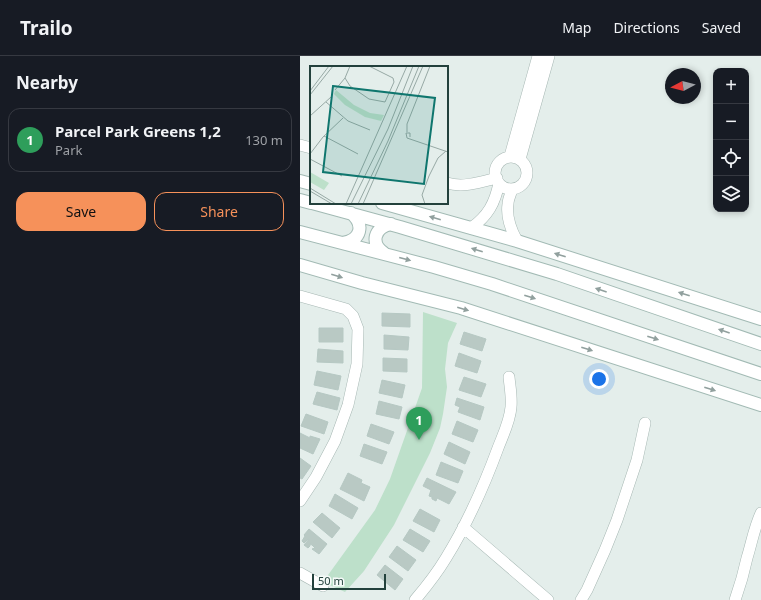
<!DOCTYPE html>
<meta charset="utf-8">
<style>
:root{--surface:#171b24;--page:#242831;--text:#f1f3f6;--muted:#9ea1a6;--line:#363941;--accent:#f6915a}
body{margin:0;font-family:"Noto Sans",sans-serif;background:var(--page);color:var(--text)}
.controls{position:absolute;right:12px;top:12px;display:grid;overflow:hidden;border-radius:8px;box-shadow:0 2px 6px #0003}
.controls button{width:36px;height:36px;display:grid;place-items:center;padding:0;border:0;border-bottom:1px solid var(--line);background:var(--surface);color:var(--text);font:20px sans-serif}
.compass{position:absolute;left:365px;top:12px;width:36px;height:36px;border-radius:50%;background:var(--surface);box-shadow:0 2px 6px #0003;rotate:263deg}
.scale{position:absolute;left:12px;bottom:10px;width:74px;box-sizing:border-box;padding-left:4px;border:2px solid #23413c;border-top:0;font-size:11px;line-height:14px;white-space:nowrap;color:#23413c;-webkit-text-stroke:3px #f5faf8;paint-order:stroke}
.you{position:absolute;left:299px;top:323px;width:14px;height:14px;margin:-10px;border:3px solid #fff;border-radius:50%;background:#1a73e8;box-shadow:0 0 0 6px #1a73e833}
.badge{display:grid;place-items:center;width:26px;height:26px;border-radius:50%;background:var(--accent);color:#fff;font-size:13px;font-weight:700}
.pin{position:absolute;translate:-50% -33px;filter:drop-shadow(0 1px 2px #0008)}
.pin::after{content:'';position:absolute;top:21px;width:14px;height:12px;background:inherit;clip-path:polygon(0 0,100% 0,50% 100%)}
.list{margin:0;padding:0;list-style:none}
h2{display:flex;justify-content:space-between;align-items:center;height:52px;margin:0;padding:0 16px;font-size:17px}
h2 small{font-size:13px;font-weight:400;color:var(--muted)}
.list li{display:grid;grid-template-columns:26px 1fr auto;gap:12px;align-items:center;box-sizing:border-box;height:64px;margin:0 8px 8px;padding:0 8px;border:1px solid var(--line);border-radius:12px}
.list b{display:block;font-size:15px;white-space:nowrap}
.list p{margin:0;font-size:13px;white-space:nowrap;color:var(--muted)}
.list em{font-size:13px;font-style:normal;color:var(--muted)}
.actions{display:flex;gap:8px;padding:12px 16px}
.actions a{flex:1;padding:9px 0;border:1px solid var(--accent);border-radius:12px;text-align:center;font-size:14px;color:var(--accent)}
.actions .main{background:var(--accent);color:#111}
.icon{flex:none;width:22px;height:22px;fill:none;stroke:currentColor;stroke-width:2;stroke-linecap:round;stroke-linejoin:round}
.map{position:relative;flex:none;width:461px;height:544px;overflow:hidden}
header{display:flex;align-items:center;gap:24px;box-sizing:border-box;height:56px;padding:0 20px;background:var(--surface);border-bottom:1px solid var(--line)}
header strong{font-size:19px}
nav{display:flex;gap:22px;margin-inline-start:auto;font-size:14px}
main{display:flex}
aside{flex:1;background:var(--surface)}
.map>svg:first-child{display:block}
</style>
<header>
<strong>Trailo</strong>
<nav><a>Map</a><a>Directions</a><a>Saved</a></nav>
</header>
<main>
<aside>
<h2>Nearby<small></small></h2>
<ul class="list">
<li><span class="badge" style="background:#2e9e5b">1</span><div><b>Parcel Park Greens 1,2</b><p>Park</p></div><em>130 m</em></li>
</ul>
<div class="actions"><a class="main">Save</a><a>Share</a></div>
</aside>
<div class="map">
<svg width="461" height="544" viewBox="0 0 461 544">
<rect width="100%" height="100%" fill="#e4eeeb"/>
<path fill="#bde0ca" d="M123,256L157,267L148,287L145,313L147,331L143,358L140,372L130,397L94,469L64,515L45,536L23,526L75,454L90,423L122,332Z"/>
<path fill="#b9c9c4" stroke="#b6c8c3" d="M82,257L110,258V271L82,270Z
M19,272H43V286H19Z
M164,276L186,283L182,295L160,288Z
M84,279L109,281L108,294L84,293Z
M18,293L43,295V307L17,306Z
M159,297L181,305L177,317L155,310Z
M83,302L107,303V316L83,315Z
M17,315L41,320L38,334L14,329Z
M164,321L186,328L181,341L159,334Z
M82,324L105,329L102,342L79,337Z
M17,336L40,342L37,354L13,348Z
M157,342L184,351L180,364L158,356L160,351L155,349Z
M79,345L102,351L99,363L76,358Z
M6,358L28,366L24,378L1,370Z
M157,365L178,374L173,386L152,378Z
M71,368L94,376L89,388L67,380Z
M0,377L10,382V380L20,383L13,398L0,392Z
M149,386L170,396L165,408L144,398Z
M64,388L87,396L82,408L60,400Z
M0,402L11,410L2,423L0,422Z
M141,406L163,415L158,427L136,419Z
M48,417L62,424L61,427L70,431L64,445L40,433Z
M127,422L156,436L149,448L137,442L136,445L132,443V441L129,440L131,434L123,430Z
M35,438L58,452L52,463L29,450Z
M120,453L140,464L134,476L113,465Z
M22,457L40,472L32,482L13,466Z
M9,473L27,488L19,498L12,493L15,492L12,489L10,488V490L8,492L4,489L9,483H8L4,487L2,485L5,480L4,479Z
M110,473L130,485L123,496L103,484Z
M97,490L116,504L108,515L89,501Z
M85,509L103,523L95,534L77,519Z"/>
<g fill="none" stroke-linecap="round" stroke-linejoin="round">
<defs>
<path id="street" d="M0,89L11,92
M210,100L238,0
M195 117a16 16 0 1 1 32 0a16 16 0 1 1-32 0Z
M220,103L249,0
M147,127C163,132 181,126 197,122
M212,133C211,138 208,143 208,148C206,161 211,174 217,185
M171,172C188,160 195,147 199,127
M0,240L46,253L53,260L58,273L57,308L48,349L35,385L16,421L0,445
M163,471L248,544
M0,517L23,530
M115,544C126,531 137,517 146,502C167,468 184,430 198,392C203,379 210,365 211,351C212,341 210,331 209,321
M281,544L287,534L305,494L317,464L337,404L345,367
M435,544C440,530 444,516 447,502C452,486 454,472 461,457"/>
<path id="secondary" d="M0,125L11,128
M0,144L11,147
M12,147L100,171L257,218L461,288
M82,147L217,185L461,263
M0,176L134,211L192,228L461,318
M43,187C61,184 65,169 51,157
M84,197C70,188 74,171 91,168
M0,209L62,227L161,252L461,349"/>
</defs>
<use href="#street" stroke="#a6b7b3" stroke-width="12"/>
<use href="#secondary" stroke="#a2bab4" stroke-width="14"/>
<use href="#street" stroke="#fff" stroke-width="11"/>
<use href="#secondary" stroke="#fff" stroke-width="12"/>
</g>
<defs><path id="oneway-solid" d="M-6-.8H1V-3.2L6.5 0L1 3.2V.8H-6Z"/></defs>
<g fill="#91a09e">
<use href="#oneway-solid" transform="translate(135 162) rotate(-164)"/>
<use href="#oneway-solid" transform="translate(177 194) rotate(-163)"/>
<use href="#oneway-solid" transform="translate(260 199) rotate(-162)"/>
<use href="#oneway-solid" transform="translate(105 203) rotate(15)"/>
<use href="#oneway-solid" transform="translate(37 220) rotate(17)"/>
<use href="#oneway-solid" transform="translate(301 234) rotate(-161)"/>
<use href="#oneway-solid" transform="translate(384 238) rotate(-162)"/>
<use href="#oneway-solid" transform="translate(230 241) rotate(18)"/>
<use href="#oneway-solid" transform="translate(163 253) rotate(16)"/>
<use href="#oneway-solid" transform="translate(424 275) rotate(-161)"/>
<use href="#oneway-solid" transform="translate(353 282) rotate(18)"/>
<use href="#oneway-solid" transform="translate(287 293) rotate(18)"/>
<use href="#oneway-solid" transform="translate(410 333) rotate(18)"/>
</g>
<g transform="translate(10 10)">
<rect width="138" height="138" fill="#e4eeeb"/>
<path d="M26,24L44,39L60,47L74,49L71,55L55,51L35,39L24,28ZM0,106L19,117L14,124L0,116Z" fill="#bde0ca"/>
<path fill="none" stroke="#97a9a5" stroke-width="1" d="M40,0L35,12L40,20L59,33L75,36L84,16L83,12L59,0M25,24L35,12M0,25L19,0M0,29L23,0M16,36L38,55L60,64M0,50L21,31M97,66V58L120,0M14,70L48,88M100,71V67H96L97,72L138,86M0,88L13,71L33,52M0,93L32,110M0,122L26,138M0,125L22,138M36,138L97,0M41,138L78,63L103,0M48,138L78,75L109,0M53,138L113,0M115,138L112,129L119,110L128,92L136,85"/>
<path fill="#0f766e" fill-opacity="0.15" stroke="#0f766e" stroke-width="2" d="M23,20L125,32L114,118L13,106Z"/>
<rect width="138" height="138" fill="none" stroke="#23413c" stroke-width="2"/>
</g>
</svg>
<div class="controls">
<button>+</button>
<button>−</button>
<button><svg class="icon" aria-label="locate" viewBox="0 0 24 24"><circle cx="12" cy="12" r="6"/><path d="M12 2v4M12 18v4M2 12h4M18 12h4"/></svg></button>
<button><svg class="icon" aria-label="layers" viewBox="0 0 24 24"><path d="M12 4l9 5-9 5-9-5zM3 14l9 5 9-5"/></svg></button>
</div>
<svg class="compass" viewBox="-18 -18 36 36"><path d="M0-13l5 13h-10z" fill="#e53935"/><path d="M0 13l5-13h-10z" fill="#9ea1a6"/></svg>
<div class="scale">50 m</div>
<div class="you"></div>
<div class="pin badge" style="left:119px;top:384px;background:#2e9e5b">1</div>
</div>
</main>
